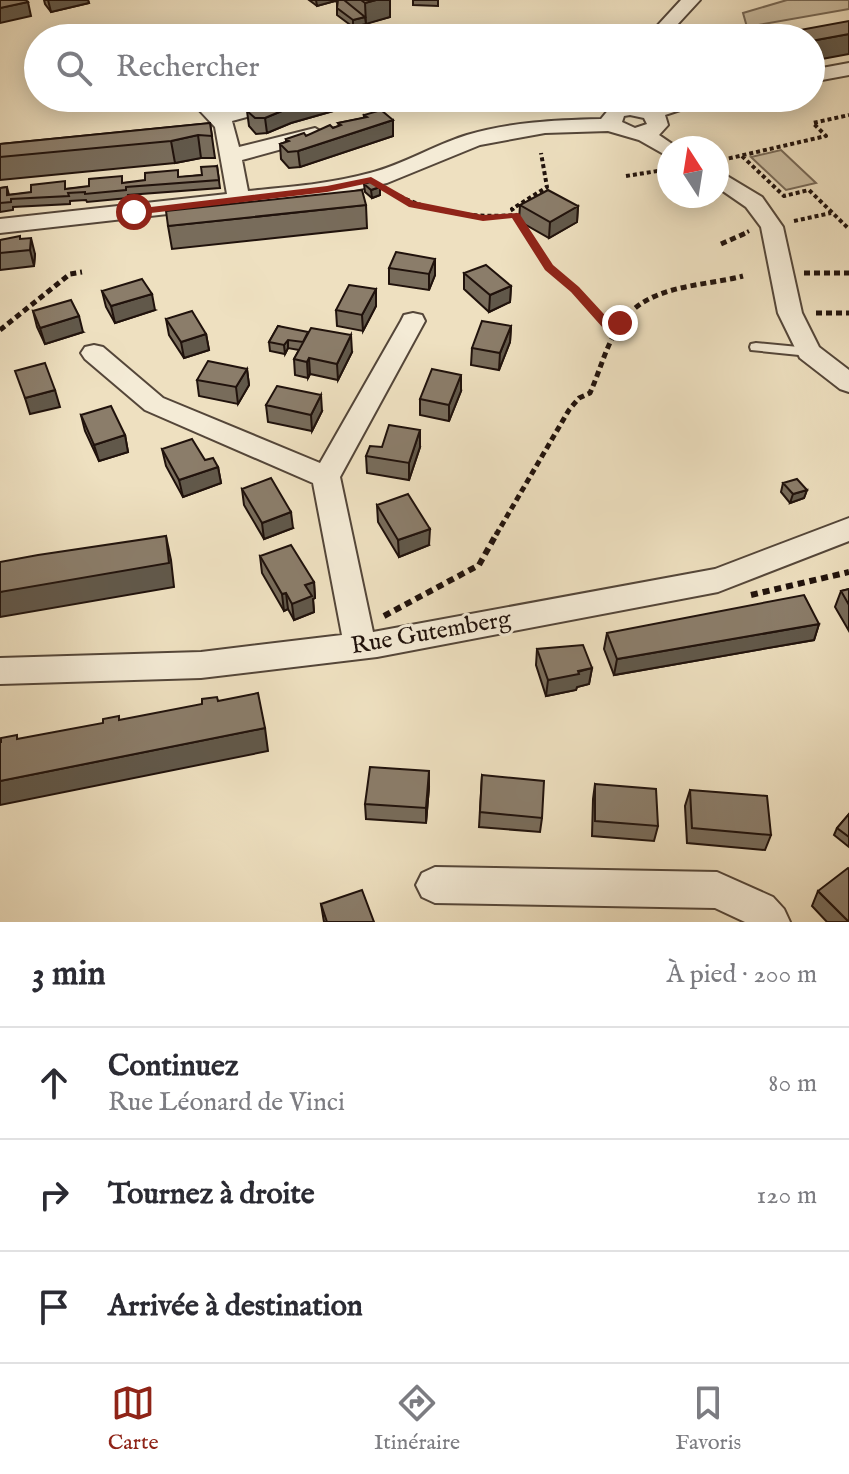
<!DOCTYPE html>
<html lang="fr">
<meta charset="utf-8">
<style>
:root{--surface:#fff;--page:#f7f7f7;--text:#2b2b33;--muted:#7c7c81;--line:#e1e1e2;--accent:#8f2418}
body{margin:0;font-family:"IM FELL English",serif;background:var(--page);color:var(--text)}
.compass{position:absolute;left:657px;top:136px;width:72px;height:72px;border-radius:50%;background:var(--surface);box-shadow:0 4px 20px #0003;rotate:348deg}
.stop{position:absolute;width:24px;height:24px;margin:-18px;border:6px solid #8f2418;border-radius:50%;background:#fff}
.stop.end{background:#8f2418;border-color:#fff;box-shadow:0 2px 8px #0008}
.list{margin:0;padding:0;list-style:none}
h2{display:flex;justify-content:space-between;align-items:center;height:104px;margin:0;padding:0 32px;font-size:34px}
h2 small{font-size:26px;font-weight:400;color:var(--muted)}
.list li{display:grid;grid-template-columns:52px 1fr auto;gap:24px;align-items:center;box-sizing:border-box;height:112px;padding:0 32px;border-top:2px solid var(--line)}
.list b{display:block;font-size:30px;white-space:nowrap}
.list p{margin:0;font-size:26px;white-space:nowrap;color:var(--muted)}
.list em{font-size:26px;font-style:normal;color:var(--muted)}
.icon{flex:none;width:44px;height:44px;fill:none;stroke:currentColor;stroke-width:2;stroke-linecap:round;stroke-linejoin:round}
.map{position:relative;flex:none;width:849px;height:922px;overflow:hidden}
.search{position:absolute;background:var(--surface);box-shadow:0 4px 20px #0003;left:24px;right:24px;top:24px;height:88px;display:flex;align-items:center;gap:20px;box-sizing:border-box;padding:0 28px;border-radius:44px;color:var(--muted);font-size:30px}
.sheet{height:440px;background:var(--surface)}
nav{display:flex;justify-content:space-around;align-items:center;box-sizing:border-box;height:112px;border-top:2px solid var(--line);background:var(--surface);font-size:22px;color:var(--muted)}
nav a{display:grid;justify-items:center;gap:4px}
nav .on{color:var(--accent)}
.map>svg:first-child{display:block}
</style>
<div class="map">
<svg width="849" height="922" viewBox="0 0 849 922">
<rect width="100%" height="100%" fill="#eee0c0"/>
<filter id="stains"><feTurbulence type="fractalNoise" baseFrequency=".0025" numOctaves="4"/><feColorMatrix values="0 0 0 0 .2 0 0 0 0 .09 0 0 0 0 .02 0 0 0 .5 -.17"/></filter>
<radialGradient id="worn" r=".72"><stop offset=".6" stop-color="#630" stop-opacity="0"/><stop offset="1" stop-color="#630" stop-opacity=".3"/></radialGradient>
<path fill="#cbbda1" stroke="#766856" stroke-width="2" d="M787,0H849V9L747,27L743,13Z
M781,150L816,183L786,190L751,157Z"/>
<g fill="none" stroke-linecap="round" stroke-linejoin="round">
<defs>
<path id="service" d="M756,343L809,348L815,352L809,356L751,350L750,347L751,344Z"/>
<path id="minor" d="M681,0H700L665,38H646Z
M849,63V75L811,82V70Z
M188,98H209L222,111L271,98H304L301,102L232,121L239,147L315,128L325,134L322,138L242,160L248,191C289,187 330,184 370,173C403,165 434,145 467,135C511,122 556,120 601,119L610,108L630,103L650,107L677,98H707L704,102L665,115L668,125L659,135L678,148H669V157L639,140L608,131L545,133L480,145L387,183L327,196L0,233V219L227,194L215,127ZM630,115L644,118L647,124L635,128L622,122L624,116Z
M717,170L762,197L783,227L802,313L819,347L849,370V392L840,389L800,358L778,313L761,227L746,207L717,187Z
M413,313L422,315L425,321L340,477L373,632L715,569L849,518V541L718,592L377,657L201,678L0,684V658L201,652L342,635L313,483L145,410L85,359L81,353L85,347L94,345L103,347L163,398L320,463L401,321L404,315Z
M435,867L717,872L773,897L784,909L790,922H745L715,908L435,903L422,897L416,885L422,873Z"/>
</defs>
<use href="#service" stroke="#544639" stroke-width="4"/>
<use href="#minor" stroke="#544639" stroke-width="4"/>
<path stroke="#20120c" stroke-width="4" stroke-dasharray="4 3" stroke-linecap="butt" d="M742,156L784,196L809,190L849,229
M722,160L826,136L813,123L849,115
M626,176L664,170
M393,193C432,213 472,218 515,215
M794,221L831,213
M528,235L512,209L547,187L541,153
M741,235L749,231"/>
<path stroke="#20120c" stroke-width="5" stroke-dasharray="6 4" stroke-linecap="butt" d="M527,233L549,268L575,290L615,334
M721,244L746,233
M804,273H849
M816,313H849
M0,330L70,274L82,272
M496,535L569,410L579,398L590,393C600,371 606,345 620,325C646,284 701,287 743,276"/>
<path stroke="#20120c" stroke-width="6" stroke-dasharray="7 5" stroke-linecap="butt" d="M751,595L849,572
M384,616L479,565L497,533"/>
<use href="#service" fill="#f4ebd6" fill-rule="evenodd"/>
<use href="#minor" fill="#f4ebd6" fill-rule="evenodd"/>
</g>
<path fill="#786c5b" stroke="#20120c" stroke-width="2" d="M44,0H88L89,3L51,12L45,4Z
M309,0H390V17L353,27L337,15V2L335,1L317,6Z
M413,0H438V6L413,5Z
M222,98H248L236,101L226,102Z
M279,98L358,104L291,123L267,133L256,134L249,126L247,111L254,109V106L280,102Z
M364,115L393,120V136L300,167L289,168L281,159L280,144L286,142V139L306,136L339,126L338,123L364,118Z
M210,123L215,158H201L175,163L0,180V144Z
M217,166L220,188L128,195V198L87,202L86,200L70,201V204L13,207V210L0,212V188L7,187L9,195L202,175Z
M364,184L380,187V195L372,198L365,192Z
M366,205L367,228L172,249L168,226Z
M520,205L578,206L577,222L549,238L519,221Z
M21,239L35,254L34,266L0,270V240Z
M435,259V275L429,290L389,284V268Z
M464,273L511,286L510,302L489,312L464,289Z
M376,289V306L363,331L337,326L336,310Z
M102,291L155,310L115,323L106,307Z
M33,311L83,332L45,344L37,327Z
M166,319L206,334L209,350L184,358L169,335Z
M278,326L352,352L338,380L310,374L308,378L295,375L294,359L299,350L288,348L285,354L270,351L269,342Z
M511,326L510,342L499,370L471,365L472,348Z
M247,369L249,385L238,404L199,396L197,380Z
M461,391L449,421L420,415V399Z
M266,405L322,411L312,431L268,422Z
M81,415L125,435L128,452L99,461L85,431Z
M382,447H420L409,480L367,473L366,456Z
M162,449L205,460L218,467L221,483L183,497L166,466Z
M783,483L807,490L804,498L790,503L781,492Z
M242,489L293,528L264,539L244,505Z
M377,505L429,545L399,557L378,522Z
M260,556L314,582L315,598L313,599L314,612L294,620L288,609L284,611L262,573Z
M849,589V631L835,607L841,591Z
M819,624L814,640L614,675L604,649L607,633Z
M537,649L592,668L589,684L577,687L576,690L546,696L536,665Z
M482,775L542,818L540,832L479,827Z
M595,784L658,826L654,841L592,836L593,799Z
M429,787L426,823L366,819L365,804Z
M690,790L771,835L765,850L687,843L685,806Z
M849,814V847L834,835L837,828Z
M818,891L849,922H827L812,906Z
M321,904L374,922H324Z"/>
<path fill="#61584a" stroke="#20120c" stroke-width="2" d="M48,0H88L89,3L51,12Z
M316,0H335V1L317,6Z
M376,0H390V17L366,24L365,3Z
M28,2L31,16L0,23V8Z
M365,17L366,24L353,27V20Z
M849,34V54L811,61V41Z
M236,98H248L236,101Z
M325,98H358V104L291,123L267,133L265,118L289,108Z
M393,120V136L300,167L298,151Z
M198,135L201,158L175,163L171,141Z
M380,187V195L372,198L371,190Z
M578,206L577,222L549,238L550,222Z
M31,238L35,254L34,266L30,250Z
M435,259V275L429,290V274Z
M511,286L510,302L489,312L490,295Z
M376,289V306L363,331L362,315Z
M152,294L155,310L115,323L111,306Z
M79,316L83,332L45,344L40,328Z
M511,326L510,342L499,370L500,353Z
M206,334L209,350L184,358L181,342Z
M351,335L352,352L338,380L337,364Z
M288,340V348L285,354L284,345Z
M309,358L310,374L308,378L307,362Z
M247,369L249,385L238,404L236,387Z
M461,375V391L449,421V405Z
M55,390L60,407L30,414L25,398Z
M321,395L322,411L312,431L311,415Z
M420,430V447L409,480V463Z
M125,435L128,452L99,461L94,445Z
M218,467L221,483L183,497L179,480Z
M807,490L804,498L790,503L793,494Z
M291,512L293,528L264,539L262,523Z
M430,529L429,545L399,557L398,540Z
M166,536L171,560L174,587L0,617V592Z
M314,582L315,598L313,599L314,612L294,620L292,604L305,585Z
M286,593L288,609L284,611L282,594Z
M819,624L814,640L614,675L617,659Z
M592,668L589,684L577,687L576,690L546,696L548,680Z
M265,728L268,751L0,805V781Z
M429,771V787L426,823V808Z"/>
<path fill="#8b7d6a" stroke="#20120c" stroke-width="2" d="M0,0H26L28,2L0,8Z
M338,0H344L365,17L353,20L337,8Z
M361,0H376L365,3Z
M849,21V34L811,41V38H757Z
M279,98H325L289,108L265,118H255L247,111L256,108L254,106L271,101L273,103L282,101Z
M381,110L393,120L298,151L288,152L280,144L289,141L286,139L304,133L306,136L330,125L333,128L341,125L338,123L367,117L364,115Z
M210,123L212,136L198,135L171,141L0,157V144Z
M217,166L219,180L126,187V190L85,194V192L68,193L69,196L11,199V202L0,203V188L7,187V195L31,192V185L65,181V189L89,186V179L122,176V183L145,180V173L178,170V177L202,175L201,167Z
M373,181L380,187L371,190L364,184Z
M362,190L366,205L168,226L166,211Z
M548,190L578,206L550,222L520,205Z
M20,236V239L31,238L30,250L0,253V240Z
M396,252L435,259L429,274L389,268Z
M486,265L511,286L490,295L464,273Z
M142,279L152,294L111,306L102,291Z
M349,285L376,289L362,315L336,310Z
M71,300L79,316L40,328L33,311Z
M192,311L206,334L181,342L166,319Z
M482,321L511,326L500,353L472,348Z
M278,326L308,332L303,342L288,340L284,345L269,342Z
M311,328L351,335L337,364L309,358L307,362L294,359Z
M208,361L247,369L236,387L197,380Z
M45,363L55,390L25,398L15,371Z
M432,369L461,375L449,405L420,399Z
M277,386L321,395L311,415L266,405Z
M111,406L125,435L94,445L81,415Z
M389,425L420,430L409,463L366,456L370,446L382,447Z
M192,439L205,460L213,458L218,467L179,480L162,449Z
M271,478L291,512L262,523L242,489Z
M797,479L807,490L793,494L783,483Z
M408,494L430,529L398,540L377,505Z
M166,536L169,563L0,592V562L38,555Z
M291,545L314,582L305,585L312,596L292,604L286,593L282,594L260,556Z
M849,589V605L841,591Z
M804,595L819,624L617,659L607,633Z
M583,645L592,668L578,671L579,674L548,680L537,649Z
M258,693L265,728L0,781V742H1V738L17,735V739L103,723V719L119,716V720L202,704V699L217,697L218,701Z
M370,767L429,771L426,808L365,804Z
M482,775L544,781L542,818L480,812Z
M595,784L656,789L658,826L595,821Z
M690,790L767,796L771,835L692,828Z
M849,814V837L837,828Z
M848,868L849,869V922L818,891Z
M362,890L374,922H327L321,904Z"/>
<path fill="#8f2418" d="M371,177L413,201L483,215L519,213L553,265L579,287L614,325L616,321H624L621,334L611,337L571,292L545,270L512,218L483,221L409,207L369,183L327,192L134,215L129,212L134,209L327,186Z"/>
<g text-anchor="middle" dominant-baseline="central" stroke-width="6" stroke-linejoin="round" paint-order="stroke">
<g font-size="24" fill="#20120c" stroke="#f4ebd6">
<text transform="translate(431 633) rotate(-10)">Rue Gutemberg</text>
</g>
</g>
<rect width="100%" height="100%" filter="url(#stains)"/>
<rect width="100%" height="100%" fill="url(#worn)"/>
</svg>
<svg class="compass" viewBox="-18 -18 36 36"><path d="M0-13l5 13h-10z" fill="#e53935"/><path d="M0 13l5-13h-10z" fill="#7c7c81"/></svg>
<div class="stop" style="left:134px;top:212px"></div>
<div class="stop end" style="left:620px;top:323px"></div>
<div class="search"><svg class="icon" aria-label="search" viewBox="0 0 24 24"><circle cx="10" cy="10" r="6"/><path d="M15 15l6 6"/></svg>Rechercher</div>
</div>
<section class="sheet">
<h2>3 min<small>À pied · 200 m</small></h2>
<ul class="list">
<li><svg class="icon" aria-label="ahead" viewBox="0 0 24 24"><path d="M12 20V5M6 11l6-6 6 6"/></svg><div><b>Continuez</b><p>Rue Léonard de Vinci</p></div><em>80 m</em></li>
<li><svg class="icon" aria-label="right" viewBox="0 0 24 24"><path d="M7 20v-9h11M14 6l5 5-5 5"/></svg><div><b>Tournez à droite</b></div><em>120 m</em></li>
<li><svg class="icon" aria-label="arrive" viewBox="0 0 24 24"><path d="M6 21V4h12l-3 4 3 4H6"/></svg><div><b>Arrivée à destination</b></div></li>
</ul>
</section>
<nav>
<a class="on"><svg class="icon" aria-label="map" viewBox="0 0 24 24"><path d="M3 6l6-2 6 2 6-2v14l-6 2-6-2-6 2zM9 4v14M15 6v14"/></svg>Carte</a>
<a><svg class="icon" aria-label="directions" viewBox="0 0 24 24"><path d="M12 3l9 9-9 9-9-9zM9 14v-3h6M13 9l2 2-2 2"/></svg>Itinéraire</a>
<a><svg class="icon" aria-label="saved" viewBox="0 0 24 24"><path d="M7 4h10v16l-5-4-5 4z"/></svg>Favoris</a>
</nav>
